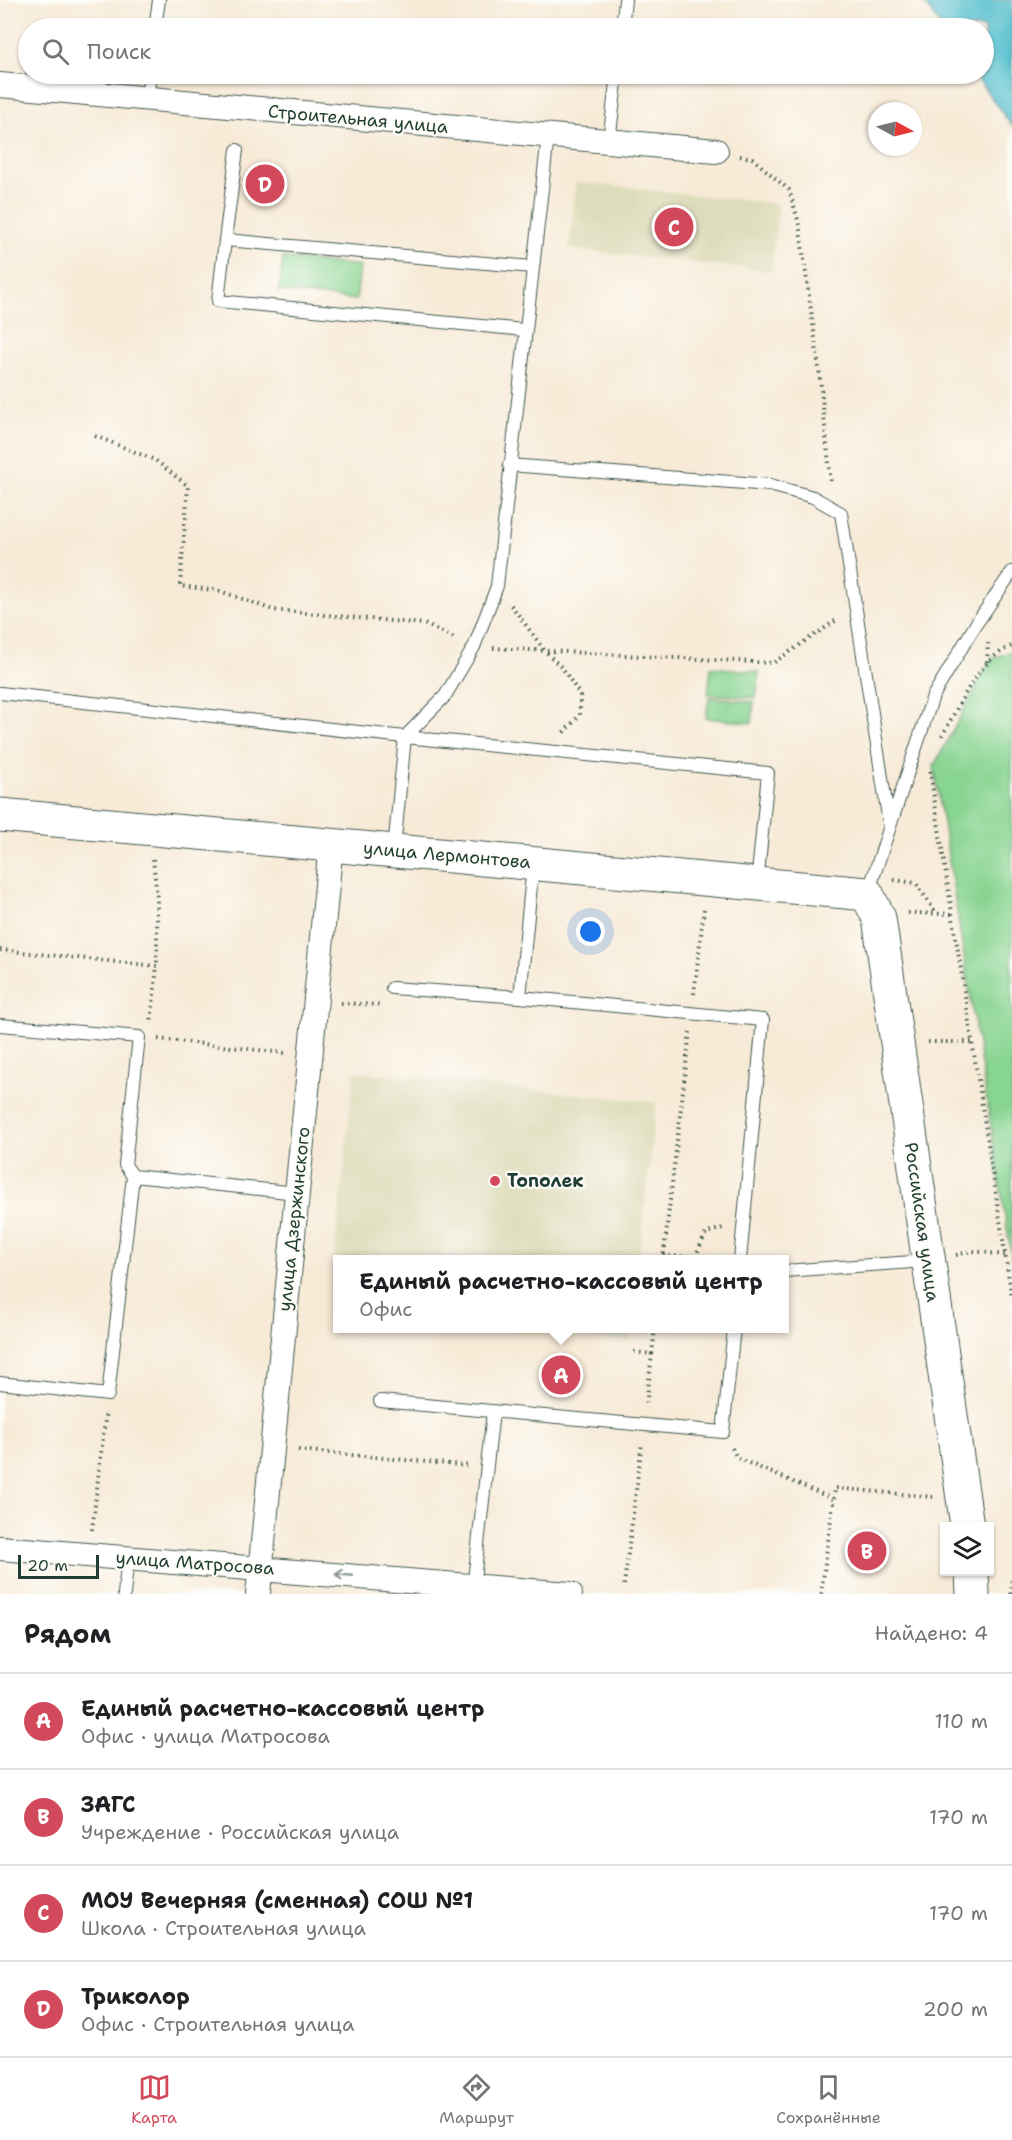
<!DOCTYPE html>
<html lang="ru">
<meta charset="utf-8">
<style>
:root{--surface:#fff;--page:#f2f2f2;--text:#202124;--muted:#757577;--line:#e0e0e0;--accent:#d1495b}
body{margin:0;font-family:"Shantell Sans",sans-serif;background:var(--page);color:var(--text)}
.controls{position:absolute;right:18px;bottom:18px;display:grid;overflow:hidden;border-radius:0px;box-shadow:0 2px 4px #0004}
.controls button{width:54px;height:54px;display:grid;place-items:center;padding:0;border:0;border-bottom:2px solid var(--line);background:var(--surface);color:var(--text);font:30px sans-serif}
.compass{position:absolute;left:868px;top:102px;width:54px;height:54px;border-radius:50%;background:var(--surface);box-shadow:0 2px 4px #0004;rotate:97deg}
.scale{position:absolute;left:18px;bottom:15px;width:81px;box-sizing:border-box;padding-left:6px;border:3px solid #1f3d34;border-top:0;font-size:16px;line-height:21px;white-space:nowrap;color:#1f3d34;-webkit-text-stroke:4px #fdfcf7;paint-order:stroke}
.you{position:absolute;left:591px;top:932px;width:21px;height:21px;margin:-15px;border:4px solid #fff;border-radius:50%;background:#1a73e8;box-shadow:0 0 0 9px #1a73e833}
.badge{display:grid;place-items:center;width:39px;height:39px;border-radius:50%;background:var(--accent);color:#fff;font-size:20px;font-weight:700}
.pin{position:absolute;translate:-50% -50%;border:3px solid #fff;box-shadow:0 2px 6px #0006}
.popup{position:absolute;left:333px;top:1255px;width:456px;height:78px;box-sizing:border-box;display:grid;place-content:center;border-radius:0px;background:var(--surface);filter:drop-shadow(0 2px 4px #0005);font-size:20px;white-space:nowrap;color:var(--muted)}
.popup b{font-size:22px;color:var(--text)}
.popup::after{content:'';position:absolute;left:50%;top:100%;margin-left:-12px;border:12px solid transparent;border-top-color:var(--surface)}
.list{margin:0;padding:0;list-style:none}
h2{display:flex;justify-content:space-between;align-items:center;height:78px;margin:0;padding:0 24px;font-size:26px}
h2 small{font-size:20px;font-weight:400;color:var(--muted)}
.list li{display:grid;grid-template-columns:39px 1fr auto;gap:18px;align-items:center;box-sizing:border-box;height:96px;padding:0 24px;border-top:2px solid var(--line)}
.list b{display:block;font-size:22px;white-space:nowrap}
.list p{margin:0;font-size:20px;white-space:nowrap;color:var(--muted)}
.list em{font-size:20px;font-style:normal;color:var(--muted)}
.icon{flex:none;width:33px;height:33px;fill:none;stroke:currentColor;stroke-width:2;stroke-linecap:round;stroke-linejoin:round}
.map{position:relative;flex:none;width:1012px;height:1594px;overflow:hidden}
.search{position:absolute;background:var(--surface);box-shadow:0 2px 4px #0004;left:18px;right:18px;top:18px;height:66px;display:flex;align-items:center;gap:15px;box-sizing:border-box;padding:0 21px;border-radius:33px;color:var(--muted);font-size:22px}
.sheet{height:462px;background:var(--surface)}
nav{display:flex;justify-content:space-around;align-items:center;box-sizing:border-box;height:84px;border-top:2px solid var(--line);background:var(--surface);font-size:16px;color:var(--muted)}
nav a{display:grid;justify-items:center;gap:3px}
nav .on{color:var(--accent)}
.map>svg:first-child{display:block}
</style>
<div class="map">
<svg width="1012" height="1594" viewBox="0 0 1012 1594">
<rect width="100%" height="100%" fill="#fdfcf7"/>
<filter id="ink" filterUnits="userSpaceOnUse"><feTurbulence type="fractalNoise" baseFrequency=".0167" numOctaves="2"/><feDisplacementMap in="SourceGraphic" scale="12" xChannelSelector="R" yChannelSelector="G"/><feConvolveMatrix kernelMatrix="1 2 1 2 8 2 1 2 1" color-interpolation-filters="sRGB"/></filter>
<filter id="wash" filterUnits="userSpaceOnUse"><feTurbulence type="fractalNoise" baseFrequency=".008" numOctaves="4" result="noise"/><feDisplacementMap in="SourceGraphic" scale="24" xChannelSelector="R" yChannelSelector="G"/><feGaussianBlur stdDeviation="1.35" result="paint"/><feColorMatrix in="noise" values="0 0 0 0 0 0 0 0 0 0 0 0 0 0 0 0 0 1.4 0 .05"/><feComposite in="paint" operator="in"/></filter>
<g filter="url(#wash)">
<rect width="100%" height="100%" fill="#f7ead7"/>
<path fill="#deddbb" d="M576,182L779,204L771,271L569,249Z
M354,1072L656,1102L639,1259L338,1260L337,1314L328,1313Z
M494,1329L631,1328V1329L630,1341Z"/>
<path fill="#88d491" stroke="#548862" stroke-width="1.5" d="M283,258L360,266L356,300L279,291Z
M1012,651V1260L934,766L991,659Z
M711,667L759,672L756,698L708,694Z
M709,697L754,702L752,723L706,718Z"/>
<path fill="#54bfcf" stroke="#3a7e82" stroke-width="1.5" d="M922,0H1012V126L974,74H984V28H942Z"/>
</g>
<g filter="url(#ink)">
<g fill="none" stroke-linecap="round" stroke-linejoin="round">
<defs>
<path id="lane" d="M155,28L159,0
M622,28L625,0
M147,100L150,74
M609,142L617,74
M225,240L237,150
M524,330L218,301L225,240L532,267
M509,465L770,485L813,497L841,513L889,823
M0,693L405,737L445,696L474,647L497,586L548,136
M394,849L405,737L768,773L757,884
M868,893L933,696L976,624L1012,572
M392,988L520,997L533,865
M520,997L763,1020L740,1260
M0,1025L139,1037L125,1165L133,1176
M784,1271L927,1261
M0,1383L108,1395L133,1176L297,1193
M380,1401L723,1432L734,1328
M473,1589L493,1412
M124,1594L128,1557"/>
<path id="street" d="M0,85L716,151
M0,1548L570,1594
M258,1594L331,844"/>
<path id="secondary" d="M0,815L867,894L879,918L967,1526
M972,1572L973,1594"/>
</defs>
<use href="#lane" stroke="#3f574c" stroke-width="14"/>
<use href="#street" stroke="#3f574c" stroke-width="26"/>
<use href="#secondary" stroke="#3f574c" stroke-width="35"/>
<path stroke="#3f574c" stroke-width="4" stroke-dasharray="1.5 4.5" stroke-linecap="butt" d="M740,156L752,158L789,190L799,223L819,368L831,484
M95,436L155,460L188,486L180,586L220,591L273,610L424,624L457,639
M511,605L545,651L563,669L580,695V715L562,734
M493,648L773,663L838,619
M987,662L988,643
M942,736C960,705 977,660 1012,646
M930,771L1012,1298
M153,859L157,897V966
M894,880L916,883L936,913
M908,913L952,914
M0,950L157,966L151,1023
M694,994L704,909
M341,1003L381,1005
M158,1039L285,1053
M928,1042H972
M956,1255L973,1251L1005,1255
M663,1256L695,1257L697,1260
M695,1257L706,1233L723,1228
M663,1260L690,1031
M634,1352L652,1354L646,1406
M652,1354L655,1328
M732,1448L737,1458L833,1499
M298,1450L470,1466
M92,1530L106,1412
M624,1585L642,1443
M821,1594L835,1488L933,1497
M1011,1594L1012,1577"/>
<use href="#lane" stroke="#fff" stroke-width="12"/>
<use href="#street" stroke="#fff" stroke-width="24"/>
<use href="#secondary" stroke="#fff" stroke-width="33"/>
</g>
<defs><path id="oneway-shaft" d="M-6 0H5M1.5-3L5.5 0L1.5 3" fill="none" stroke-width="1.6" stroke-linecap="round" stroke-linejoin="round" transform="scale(1.5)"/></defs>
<use stroke="#8f9e9a" href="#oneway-shaft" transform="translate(344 1575) rotate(-175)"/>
</g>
<circle fill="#d1495b" stroke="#fdfcf7" stroke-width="2" cx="495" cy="1181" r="6"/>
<g text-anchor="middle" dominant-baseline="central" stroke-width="4.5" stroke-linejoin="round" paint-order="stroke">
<g font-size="18" fill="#1f3d34" stroke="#fdfcf7">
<text transform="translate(358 119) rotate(5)">Строительная улица</text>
<text transform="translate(447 855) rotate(5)">улица Лермонтова</text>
<text transform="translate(294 1219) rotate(-84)">улица Дзержинского</text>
<text transform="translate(922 1222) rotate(82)">Российская улица</text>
<text transform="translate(195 1563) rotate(4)">улица Матросова</text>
</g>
<g font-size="18" font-weight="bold" fill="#1f3d34" stroke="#fdfcf7" text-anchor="start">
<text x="507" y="1181">Тополек</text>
</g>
</g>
</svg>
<div class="controls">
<button><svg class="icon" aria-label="layers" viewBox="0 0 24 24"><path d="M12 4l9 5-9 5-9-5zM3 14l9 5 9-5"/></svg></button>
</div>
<svg class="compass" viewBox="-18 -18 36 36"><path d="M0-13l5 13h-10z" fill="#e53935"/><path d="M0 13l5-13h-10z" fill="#757577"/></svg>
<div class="scale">20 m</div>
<div class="you"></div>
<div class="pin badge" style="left:561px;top:1375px">A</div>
<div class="popup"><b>Единый расчетно-кассовый центр</b>Офис</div>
<div class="pin badge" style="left:867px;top:1551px">B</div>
<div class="pin badge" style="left:674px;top:227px">C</div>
<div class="pin badge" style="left:265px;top:184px">D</div>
<div class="search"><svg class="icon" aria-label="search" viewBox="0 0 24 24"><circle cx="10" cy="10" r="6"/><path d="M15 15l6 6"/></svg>Поиск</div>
</div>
<section class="sheet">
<h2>Рядом<small>Найдено: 4</small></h2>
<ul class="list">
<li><span class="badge">A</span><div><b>Единый расчетно-кассовый центр</b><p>Офис · улица Матросова</p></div><em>110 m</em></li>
<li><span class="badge">B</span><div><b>ЗАГС</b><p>Учреждение · Российская улица</p></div><em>170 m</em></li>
<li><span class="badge">C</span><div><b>МОУ Вечерняя (сменная) СОШ №1</b><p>Школа · Строительная улица</p></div><em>170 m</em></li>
<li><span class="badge">D</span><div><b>Триколор</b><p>Офис · Строительная улица</p></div><em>200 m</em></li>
</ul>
</section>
<nav>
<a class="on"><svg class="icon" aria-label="map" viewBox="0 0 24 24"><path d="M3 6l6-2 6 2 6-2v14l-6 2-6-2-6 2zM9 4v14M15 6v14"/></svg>Карта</a>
<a><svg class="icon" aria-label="directions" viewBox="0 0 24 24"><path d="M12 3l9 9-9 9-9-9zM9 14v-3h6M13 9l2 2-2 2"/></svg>Маршрут</a>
<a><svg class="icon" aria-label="saved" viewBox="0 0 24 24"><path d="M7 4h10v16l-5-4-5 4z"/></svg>Сохранённые</a>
</nav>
